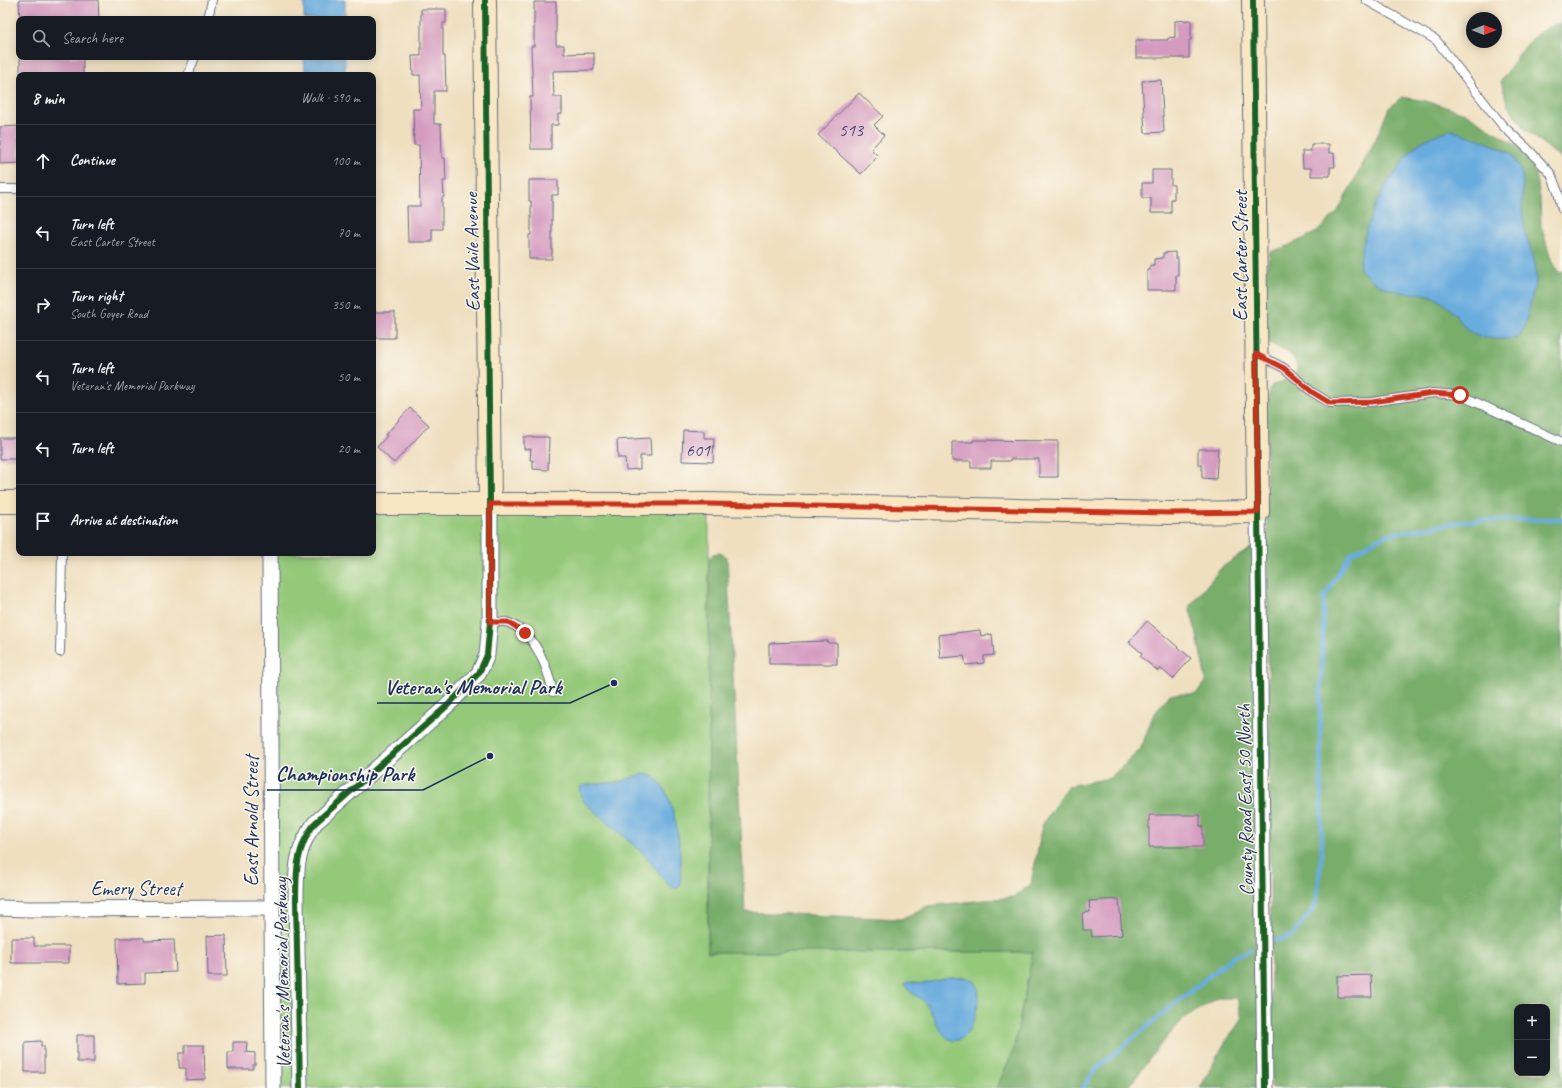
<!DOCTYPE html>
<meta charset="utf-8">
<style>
:root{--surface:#171b24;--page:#20242c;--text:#f1f3f6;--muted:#9ea1a6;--line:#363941}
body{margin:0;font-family:Caveat,sans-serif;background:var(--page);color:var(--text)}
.controls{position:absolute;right:12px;bottom:12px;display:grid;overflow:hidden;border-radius:8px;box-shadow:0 2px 10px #0003}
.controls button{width:36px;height:36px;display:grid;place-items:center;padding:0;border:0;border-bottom:1px solid var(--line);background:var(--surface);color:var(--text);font:20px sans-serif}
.compass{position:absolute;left:1466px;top:12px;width:36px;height:36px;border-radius:50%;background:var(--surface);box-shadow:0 2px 10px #0003;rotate:90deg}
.stop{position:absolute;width:12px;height:12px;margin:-9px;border:3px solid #c8321e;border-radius:50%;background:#fff}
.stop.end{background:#c8321e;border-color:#fff;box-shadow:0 1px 4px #0008}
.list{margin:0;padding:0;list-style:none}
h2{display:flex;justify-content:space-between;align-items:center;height:52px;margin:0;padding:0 16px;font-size:17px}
h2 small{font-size:13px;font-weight:400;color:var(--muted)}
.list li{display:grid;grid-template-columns:26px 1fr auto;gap:12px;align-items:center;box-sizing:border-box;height:72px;padding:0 16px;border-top:1px solid var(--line)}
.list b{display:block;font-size:15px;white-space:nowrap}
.list p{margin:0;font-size:13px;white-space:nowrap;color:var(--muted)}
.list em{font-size:13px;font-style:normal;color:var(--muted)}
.icon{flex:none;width:22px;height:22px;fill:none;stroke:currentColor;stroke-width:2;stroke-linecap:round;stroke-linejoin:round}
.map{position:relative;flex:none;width:1562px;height:1088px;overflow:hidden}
.search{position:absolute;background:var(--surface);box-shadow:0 2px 10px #0003;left:16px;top:16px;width:360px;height:44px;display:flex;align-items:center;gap:10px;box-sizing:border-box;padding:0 14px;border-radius:8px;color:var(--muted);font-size:15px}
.panel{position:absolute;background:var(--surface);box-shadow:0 2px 10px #0003;left:16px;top:72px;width:360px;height:484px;border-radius:8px}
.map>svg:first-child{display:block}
</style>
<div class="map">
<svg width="1562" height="1088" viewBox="0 0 1562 1088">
<rect width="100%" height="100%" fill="#fbf7ec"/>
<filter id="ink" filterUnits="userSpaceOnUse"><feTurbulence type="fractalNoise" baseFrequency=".025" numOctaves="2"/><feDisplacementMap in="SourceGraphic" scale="8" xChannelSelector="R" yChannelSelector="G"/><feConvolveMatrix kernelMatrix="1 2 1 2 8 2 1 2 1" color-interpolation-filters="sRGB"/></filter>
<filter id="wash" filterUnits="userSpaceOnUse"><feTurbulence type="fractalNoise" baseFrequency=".012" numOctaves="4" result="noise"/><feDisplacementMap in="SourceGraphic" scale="16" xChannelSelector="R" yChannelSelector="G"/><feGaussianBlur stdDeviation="0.9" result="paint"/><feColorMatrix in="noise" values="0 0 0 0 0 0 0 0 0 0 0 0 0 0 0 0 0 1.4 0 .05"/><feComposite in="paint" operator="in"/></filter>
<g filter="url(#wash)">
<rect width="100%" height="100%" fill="#efdfbf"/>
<path fill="#95c97a" stroke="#587c6c" d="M373,504H709L708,952H1033L1014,1049L997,1088H273L270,553H373Z"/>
<path fill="#78ad6a" stroke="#4a6e64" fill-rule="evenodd" d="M1562,23V159L1527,131L1508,106L1501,81C1516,60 1533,26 1562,23Z
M1402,97L1426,101L1465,113L1522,149L1536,174L1540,197L1541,226L1552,262L1559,273L1562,271V1088H1272L1266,408L1271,386L1297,375C1299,352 1282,352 1267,341L1264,307L1266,275L1270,252L1288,246L1317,232L1338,211L1376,139L1389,108ZM1517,1007H1547V1073H1517Z
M1258,543L1265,1088H1200L1224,1044L1242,1019L1237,998H1218L1185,1017L1157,1049L1128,1088H997L1014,1049L1033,952H708L709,560L713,554L720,553L727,557L745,912L901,919L928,906L1014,897L1031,884L1043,823L1068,786L1110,778L1140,750L1153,716L1170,694H1196L1206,680L1196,631L1189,607L1221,568Z"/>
<path fill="#69acde" stroke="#426e9e" d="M304,0H345V19H304Z
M304,57H345V75H305Z
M1451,130L1482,140L1510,153L1518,165L1522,174L1523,186L1522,209L1525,233L1535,263L1536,280L1525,326L1519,337C1504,341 1475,340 1465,327C1455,315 1449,305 1434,297C1426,293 1416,293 1408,293C1389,291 1372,283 1360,269C1360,241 1373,207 1387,183C1390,178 1394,175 1397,171C1404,161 1409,150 1420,143C1428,137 1441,133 1451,130Z
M642,774C647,775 652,775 656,779C677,796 683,861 680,886L676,889L668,884L644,854L584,802L579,792L580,787L587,785L620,782Z
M949,978C957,978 968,976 974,981C986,991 973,1030 962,1038C960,1040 956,1040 953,1041C937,1034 936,1016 925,1003C920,996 907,993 905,984L907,982L922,984Z"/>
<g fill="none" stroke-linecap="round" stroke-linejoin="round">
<path stroke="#69acde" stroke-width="4.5" d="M1275,941L1293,935L1316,905L1322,851L1320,713L1324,598L1350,554L1386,535L1466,521L1562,519
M1083,1088L1095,1070L1167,1010L1233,957L1251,950"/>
</g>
<g id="blocks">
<path fill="#d49ac0" d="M19,0H98L99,19H20Z
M534,2H556V45H564V54L594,53V70L553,71L554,97H562V114H558V125H551V149H531L530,97H533L531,46H534Z
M421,9H446V23H443V56H445L446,91H434V124H441L442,158H445L446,181H443L444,197L442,198V229H432V242H408L407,206H420L419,145H414L413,109H421L420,75H413L412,56H421Z
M1191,20V40H1189V58H1136V40H1168V38L1175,37V21Z
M20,57H83V75H20Z
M1161,80L1164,132L1145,133L1142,81Z
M859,93L883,116L874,125L884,135L871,149L878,156L861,174L818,135Z
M19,126V163L0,164V127Z
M1311,144H1329V153H1334L1335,167H1330V176H1311V168H1303L1302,151H1311Z
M1152,170H1171V185H1174V199H1171V213H1151V198H1142V183H1152Z
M529,180H558V195H552V259H529V235H531V201H529Z
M1175,252V258H1178V275H1176V290H1147V270H1150V265H1154V259L1163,258V253Z
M373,312H395V338H373Z
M410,408L429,425L394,463L377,447L387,436L385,435Z
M683,430L704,431V438H714L713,462L682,461Z
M524,437H549L548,470L533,469V460H530L531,449H524Z
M0,438H19V459H0Z
M650,438L651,456H640V469L626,470L625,458H618L617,440Z
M973,440L1058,441V477H1039V459H1010V461H991V468H971V461H952V442H973Z
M1198,449H1218L1216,479L1202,478V465H1198Z
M1147,621L1191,658L1173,679L1160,668L1158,671L1140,656L1142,653L1129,642Z
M980,630L981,636L992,634L994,655L984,656V663L966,665L964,656L940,658L938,635Z
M828,641V643H837V664H769V643Z
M1149,815H1200V826H1203V847H1149Z
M1119,899L1122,935L1092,937L1091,930H1083L1082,913L1090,912L1089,901Z
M226,935L227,976H208L207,936Z
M11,938H34V946H69V963H11Z
M117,938H144V941L174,940L176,972L145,973V983L118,984Z
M1371,975L1372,997H1337V976Z
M77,1035H94V1062H77Z
M41,1041V1046H44V1072H25V1042Z
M233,1042H247L246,1052L255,1053V1065H253V1069H228V1052H233Z
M185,1045H204L205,1079L186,1080V1068H179V1053H185Z"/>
</g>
</g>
<g filter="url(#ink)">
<use href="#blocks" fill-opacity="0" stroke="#656d80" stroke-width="1"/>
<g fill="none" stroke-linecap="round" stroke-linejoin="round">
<defs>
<path id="lane" d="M1366,0L1436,40L1502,125L1529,150L1551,174L1558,192L1562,209
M208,19L212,0
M188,75L195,57
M0,189H19
M1259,355L1284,368L1312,392L1330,403L1372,402L1433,393L1460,395L1562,442
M490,622C496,622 504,621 509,623C536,634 547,666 553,692
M60,652L62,553"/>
<path id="street" d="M1258,512L1265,1088
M270,553L273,1088
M0,908L28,909L272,908
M300,1088L296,901C296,871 296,848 315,823L448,705L479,673L487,655L490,622V504"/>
<path id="secondary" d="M485,0L490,504
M0,502H19
M373,504H709L1171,513L1258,512L1253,0"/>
</defs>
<use href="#lane" stroke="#656d80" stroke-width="10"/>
<use href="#street" stroke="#656d80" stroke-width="17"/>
<use href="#secondary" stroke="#656d80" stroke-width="24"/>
<use href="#lane" stroke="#fff" stroke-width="8"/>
<use href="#street" stroke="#fff" stroke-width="15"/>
<use href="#secondary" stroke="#f9e7c3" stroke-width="22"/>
<defs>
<path id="cycleway" d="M1253,0L1258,512L1265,1088
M300,1088L296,901C296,871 296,848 315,823L448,705L479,673L487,655L490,622V504L485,0"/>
</defs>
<use href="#cycleway" stroke="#fbf7ec" stroke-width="8"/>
<use href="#cycleway" stroke="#1b5e20" stroke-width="6"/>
</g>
</g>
<g fill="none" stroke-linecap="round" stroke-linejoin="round" filter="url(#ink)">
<path stroke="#c8321e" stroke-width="5" d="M525,633L508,622H490V504H709L1171,513L1258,512L1256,354L1284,368L1312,392L1330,403L1372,402L1433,393L1460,395"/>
</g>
<g text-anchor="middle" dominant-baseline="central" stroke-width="3" stroke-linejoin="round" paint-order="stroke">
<g font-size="18" fill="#494a76">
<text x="851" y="130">513</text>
<text x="698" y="450">601</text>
</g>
<g font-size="20" fill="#1b2f5e" stroke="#fbf7ec">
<text transform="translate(472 252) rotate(-91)">East Vaile Avenue</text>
<text transform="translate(1240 256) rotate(-90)">East Carter Street</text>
<text transform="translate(1245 800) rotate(-91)">County Road East 50 North</text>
<text transform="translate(251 821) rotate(-90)">East Arnold Street</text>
<text x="136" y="888">Emery Street</text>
<text transform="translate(282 973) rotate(-91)">Veteran's Memorial Parkway</text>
</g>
</g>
<path fill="none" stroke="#1b2f5e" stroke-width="1.5" d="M614 683L570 703H377M490 756L423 790H267"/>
<g fill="#1b2f5e" stroke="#fbf7ec" stroke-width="1.5">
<circle cx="614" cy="683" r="4"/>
<circle cx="490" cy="756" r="4"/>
</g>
<g font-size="21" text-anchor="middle" font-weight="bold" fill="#1b2f5e" stroke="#fbf7ec" stroke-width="3" stroke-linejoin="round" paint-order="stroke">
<text x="473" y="694">Veteran's Memorial Park</text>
<text x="345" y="781">Championship Park</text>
</g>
</svg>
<div class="controls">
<button>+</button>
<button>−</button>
</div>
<svg class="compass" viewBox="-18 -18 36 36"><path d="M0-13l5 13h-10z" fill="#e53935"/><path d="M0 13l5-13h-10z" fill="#9ea1a6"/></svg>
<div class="stop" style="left:1460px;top:395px"></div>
<div class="stop end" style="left:525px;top:633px"></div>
<div class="search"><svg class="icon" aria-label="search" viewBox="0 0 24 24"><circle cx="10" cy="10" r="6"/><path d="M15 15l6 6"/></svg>Search here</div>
<section class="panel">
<h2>8 min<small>Walk · 590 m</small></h2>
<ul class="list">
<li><svg class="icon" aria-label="ahead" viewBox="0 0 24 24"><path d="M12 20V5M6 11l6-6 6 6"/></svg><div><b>Continue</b></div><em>100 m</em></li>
<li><svg class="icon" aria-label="left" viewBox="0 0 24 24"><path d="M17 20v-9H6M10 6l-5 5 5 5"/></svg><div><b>Turn left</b><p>East Carter Street</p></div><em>70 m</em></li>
<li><svg class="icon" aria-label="right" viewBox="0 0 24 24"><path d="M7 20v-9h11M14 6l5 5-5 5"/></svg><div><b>Turn right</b><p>South Goyer Road</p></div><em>350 m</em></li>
<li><svg class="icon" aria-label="left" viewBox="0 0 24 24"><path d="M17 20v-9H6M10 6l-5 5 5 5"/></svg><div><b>Turn left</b><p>Veteran's Memorial Parkway</p></div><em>50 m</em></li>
<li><svg class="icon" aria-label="left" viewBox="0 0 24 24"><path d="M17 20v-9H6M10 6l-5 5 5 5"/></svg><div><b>Turn left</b></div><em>20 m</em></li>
<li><svg class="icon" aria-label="arrive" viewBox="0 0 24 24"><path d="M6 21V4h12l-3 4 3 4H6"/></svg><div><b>Arrive at destination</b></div></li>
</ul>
</section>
</div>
